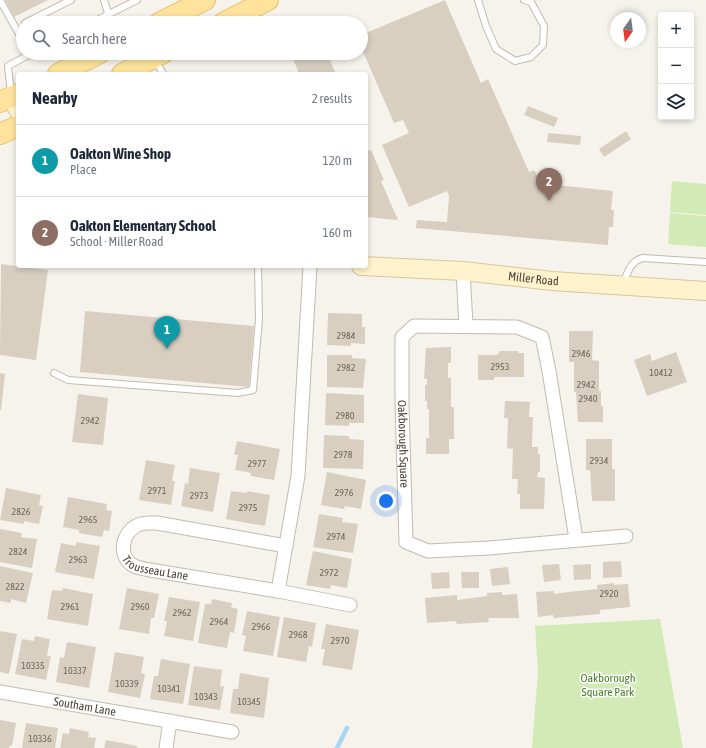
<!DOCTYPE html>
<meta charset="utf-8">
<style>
:root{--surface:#fff;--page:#f6f6f7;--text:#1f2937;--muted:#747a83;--line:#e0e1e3;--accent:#fc3f1d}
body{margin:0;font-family:"Asap Condensed",sans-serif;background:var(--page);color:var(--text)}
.controls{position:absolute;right:12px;top:12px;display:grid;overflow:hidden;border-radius:4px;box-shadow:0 2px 6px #0003}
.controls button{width:36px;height:36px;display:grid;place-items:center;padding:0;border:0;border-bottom:1px solid var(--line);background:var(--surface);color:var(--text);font:20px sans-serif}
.compass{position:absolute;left:610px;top:12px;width:36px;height:36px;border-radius:50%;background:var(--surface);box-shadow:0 2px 6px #0003;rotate:194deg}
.you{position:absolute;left:386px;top:501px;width:14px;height:14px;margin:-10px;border:3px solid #fff;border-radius:50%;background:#1a73e8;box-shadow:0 0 0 6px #1a73e833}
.badge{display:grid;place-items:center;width:26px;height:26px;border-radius:50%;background:var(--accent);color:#fff;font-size:13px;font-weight:700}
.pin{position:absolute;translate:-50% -33px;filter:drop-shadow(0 1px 2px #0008)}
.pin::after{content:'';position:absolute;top:21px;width:14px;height:12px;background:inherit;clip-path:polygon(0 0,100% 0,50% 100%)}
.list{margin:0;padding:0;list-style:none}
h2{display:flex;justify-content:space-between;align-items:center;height:52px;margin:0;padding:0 16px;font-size:17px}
h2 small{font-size:13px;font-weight:400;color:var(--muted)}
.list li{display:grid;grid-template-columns:26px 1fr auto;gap:12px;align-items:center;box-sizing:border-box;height:72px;padding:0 16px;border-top:1px solid var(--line)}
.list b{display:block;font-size:15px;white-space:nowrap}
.list p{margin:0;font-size:13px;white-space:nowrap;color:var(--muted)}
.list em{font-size:13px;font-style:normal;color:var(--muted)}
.icon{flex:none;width:22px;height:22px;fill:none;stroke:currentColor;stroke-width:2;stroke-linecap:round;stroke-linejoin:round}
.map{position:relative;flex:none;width:706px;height:748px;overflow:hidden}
.search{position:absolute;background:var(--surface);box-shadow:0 2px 6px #0003;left:16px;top:16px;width:352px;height:44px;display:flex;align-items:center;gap:10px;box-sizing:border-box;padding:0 14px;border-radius:22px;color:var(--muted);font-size:15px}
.panel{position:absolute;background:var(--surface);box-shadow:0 2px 6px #0003;left:16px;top:72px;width:352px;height:196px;border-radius:4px}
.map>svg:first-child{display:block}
</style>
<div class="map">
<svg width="706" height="748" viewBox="0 0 706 748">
<rect width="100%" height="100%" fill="#f6f3ec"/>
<path fill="#d2eab5" d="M672,181L706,184V215L670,212Z
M670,213L706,216V247L668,244Z
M660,619L683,748H532L538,671L535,626Z"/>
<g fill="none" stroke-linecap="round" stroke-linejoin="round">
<path stroke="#a9d4f2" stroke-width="4.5" d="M337,748L347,728"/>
</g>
<path fill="#d8cfc1" d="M5,0H48L14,17Z
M445,0L481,83L488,79L529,172L534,170L538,177L537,183L613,191L611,210H614L613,227H609L608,245L416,228L417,220L447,222L449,196L447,191L409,207L382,145L409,133L403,120L394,123L361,47V35Z
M308,53H327L336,74H297L298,71L293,59Z
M528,106L558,118L554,127L524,115Z
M626,131L631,139L604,157L599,149Z
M548,133L581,136L580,145L547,142Z
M366,145L369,151L371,150L384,180L381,181L398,220L366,217Z
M1,264L48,270L36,360L0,355Z
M85,311L254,326L249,387L80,372Z
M328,313L362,314V327H365V344L351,343V346L327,345Z
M569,331H593L592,360L599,361V391H601V406H603V422H578L576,392H574V362H569Z
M451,347V363H448V378H451V407H454V439H449V454H426V438H429V409H427V401H425V385H427V379H424L426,348Z
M500,351H518V353H524V377H494V380H478V355H497Z
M676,352L687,382L647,396L634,360L650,354L652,361Z
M327,355H352V358L366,359L363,388L327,387Z
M0,373L5,374L1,410H0Z
M326,393L364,395V423H349V426L325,425Z
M78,394L108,398L103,445L72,442Z
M505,401L530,402L529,417H533L532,447H538V454H540V472H538L537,477L545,478L544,509H520V494H517L518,479H512L513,449L507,448L508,418H504Z
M324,435L349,436V439L364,440L363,469L323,468Z
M586,439H612V469H615V501H592L590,470H586Z
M237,441L280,449L274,480L251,476V473L235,470L238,455H234Z
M146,460L175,465L172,481H175L171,505L139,500Z
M190,468L220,473L213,512L181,506L185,483L188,484Z
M327,472L366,480L361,509L345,506L344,509L321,505Z
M6,488L41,495L39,505L43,506L39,524L24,521V524L0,520Z
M231,491L247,493V491L270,495L265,526L226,519Z
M68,497L107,504L106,510L112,511L109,531L104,530L102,537L79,533V530L63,527Z
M319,514L343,518L342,522L358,524L353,553L313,547Z
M0,529L22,533L21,537L37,539L32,568L0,562Z
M76,542L100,546L94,579L55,572L61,543L76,546Z
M313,551L352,559L347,588L331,585L330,589L306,585Z
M621,561L622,577L603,578V562Z
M559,564L561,580L544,582L542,565Z
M591,564V579L574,580L573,565Z
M0,566L33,573L26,603L11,599V603L0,601Z
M508,567L510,584L492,586L490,569Z
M449,572L450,588L432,589L431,573Z
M461,572H479V588H462Z
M614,583V585L628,584L630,607L600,610V614L554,618L553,615L538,617L536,592L554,591V594L568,592L597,589V585Z
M63,588L93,594L88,626L47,619L52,590L62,591Z
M127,588L159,594L154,618H151L149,634L119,629Z
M502,592V595L517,594L519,618H488L489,622L457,624L456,621L427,623L425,598L457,595V600L487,596V593Z
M169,597L200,602L193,641L164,636L167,621H164Z
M212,599L232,603L231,607L238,609L234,633L230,632L227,648L198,643L205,604H211Z
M247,611L280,617L273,656L243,651L246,636L242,635Z
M284,617L316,623L312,647L309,646L306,662L277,657Z
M326,624L359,630L352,670L322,665L325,649H321Z
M0,631L17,634L9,674L0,672Z
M35,636L50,639L47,656H51L46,680L15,674L22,639L34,641Z
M67,642L96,647L89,688L56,682L60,657L64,658Z
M115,652L144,657L141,673L145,674L140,698L108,692Z
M161,659L190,664L183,704L150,699L154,676H158Z
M194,666L222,670L220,686H224L220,710L188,705Z
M240,673L269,678L264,718L230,713L233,689H238Z
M0,720L16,723L12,746L10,745L9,748H0Z
M26,723L58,728L55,748H22Z
M70,728L89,732L88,737L96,738L94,748H60L63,733L69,734Z
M106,740L137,746V748H104Z"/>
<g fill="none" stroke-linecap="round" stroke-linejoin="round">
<defs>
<path id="lane" d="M0,0L23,41
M104,0L111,23
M478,0L486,26L496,49L515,61L531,57L543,45L544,26L531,2L524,0
M25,23L71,0
M91,23L137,0
M155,59L163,74
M11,94L8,66L32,53
M623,284C628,272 630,261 643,258L706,262
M54,373L68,380L238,393L253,390L259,319L258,266"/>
<g id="street">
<path d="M463,271L466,325"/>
<path id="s1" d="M576,539L549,371L542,337L517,327L414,326L402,337V405L406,542L428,551L489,548L626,536"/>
<path id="s2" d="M286,546L157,523C150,523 144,522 138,525C122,532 117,557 134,566C139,568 145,569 150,570L278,591L350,605"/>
<path d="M278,591L298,476L310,266"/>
<path id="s3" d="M0,692L232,732"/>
<path d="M166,748L170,721"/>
</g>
<g id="secondary">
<path d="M12,97L18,110"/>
<path id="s4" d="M361,266L463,271L552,281L706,291"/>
</g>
<path id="primary" d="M159,23L205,0
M223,23L268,0
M58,74L100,53
M122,74L163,53
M0,102L18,94
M0,134L18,126"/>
</defs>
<use href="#lane" stroke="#c2bbae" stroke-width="8"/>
<use href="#street" stroke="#c2bbae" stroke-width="15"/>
<use href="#secondary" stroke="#d6c79b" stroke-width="20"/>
<use href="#primary" stroke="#e6c16a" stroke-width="22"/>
<use href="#lane" stroke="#fff" stroke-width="6"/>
<use href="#street" stroke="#fff" stroke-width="13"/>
<use href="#secondary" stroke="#fff3cd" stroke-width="18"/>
<use href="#primary" stroke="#ffe39c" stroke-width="20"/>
</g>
<g text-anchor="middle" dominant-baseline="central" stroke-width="3" stroke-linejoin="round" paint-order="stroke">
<g font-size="10" fill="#6e675b">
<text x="346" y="335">2984</text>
<text x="581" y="353">2946</text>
<text x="500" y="366">2953</text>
<text x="346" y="367">2982</text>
<text x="661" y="372">10412</text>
<text x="586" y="384">2942</text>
<text x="588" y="398">2940</text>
<text x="345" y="415">2980</text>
<text x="90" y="420">2942</text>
<text x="343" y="454">2978</text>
<text x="599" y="460">2934</text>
<text x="257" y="463">2977</text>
<text x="157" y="490">2971</text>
<text x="344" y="492">2976</text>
<text x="199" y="495">2973</text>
<text x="248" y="507">2975</text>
<text x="21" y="511">2826</text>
<text x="88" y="519">2965</text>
<text x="336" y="536">2974</text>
<text x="18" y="551">2824</text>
<text x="78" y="559">2963</text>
<text x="329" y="572">2972</text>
<text x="15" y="586">2822</text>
<text x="609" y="593">2920</text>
<text x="70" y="606">2961</text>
<text x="140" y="606">2960</text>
<text x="182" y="612">2962</text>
<text x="219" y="621">2964</text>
<text x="261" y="626">2966</text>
<text x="298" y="634">2968</text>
<text x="340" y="640">2970</text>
<text x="33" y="665">10335</text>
<text x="75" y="670">10337</text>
<text x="127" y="683">10339</text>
<text x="169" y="688">10341</text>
<text x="206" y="696">10343</text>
<text x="249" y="701">10345</text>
<text x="40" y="738">10336</text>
</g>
<g font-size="12" fill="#4b4439" stroke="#fff">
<text stroke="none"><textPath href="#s4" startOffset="173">Miller Road</textPath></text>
<text stroke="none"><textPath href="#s1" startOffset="458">Oakborough Square</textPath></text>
<text stroke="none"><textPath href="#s2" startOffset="222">Trousseau Lane</textPath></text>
<text stroke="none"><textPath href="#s3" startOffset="86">Southam Lane</textPath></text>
</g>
<g font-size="12" fill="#4a7f2a" stroke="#fff">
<text x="608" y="678">Oakborough<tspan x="608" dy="14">Square Park</tspan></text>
</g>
</g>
</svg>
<div class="controls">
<button>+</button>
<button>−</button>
<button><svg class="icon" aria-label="layers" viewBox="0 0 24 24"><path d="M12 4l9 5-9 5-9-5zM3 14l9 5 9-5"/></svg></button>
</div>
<svg class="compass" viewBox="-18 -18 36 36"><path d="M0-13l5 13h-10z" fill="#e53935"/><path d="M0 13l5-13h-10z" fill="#747a83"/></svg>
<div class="you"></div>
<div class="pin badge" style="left:167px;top:349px;background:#0f9aa8">1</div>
<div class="pin badge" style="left:549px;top:201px;background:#8d6e63">2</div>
<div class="search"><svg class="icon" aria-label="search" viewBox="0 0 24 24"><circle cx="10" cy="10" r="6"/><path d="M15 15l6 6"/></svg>Search here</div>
<section class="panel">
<h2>Nearby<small>2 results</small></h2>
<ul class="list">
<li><span class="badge" style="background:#0f9aa8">1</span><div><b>Oakton Wine Shop</b><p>Place</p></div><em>120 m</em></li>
<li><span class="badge" style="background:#8d6e63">2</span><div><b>Oakton Elementary School</b><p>School · Miller Road</p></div><em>160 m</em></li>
</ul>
</section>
</div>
